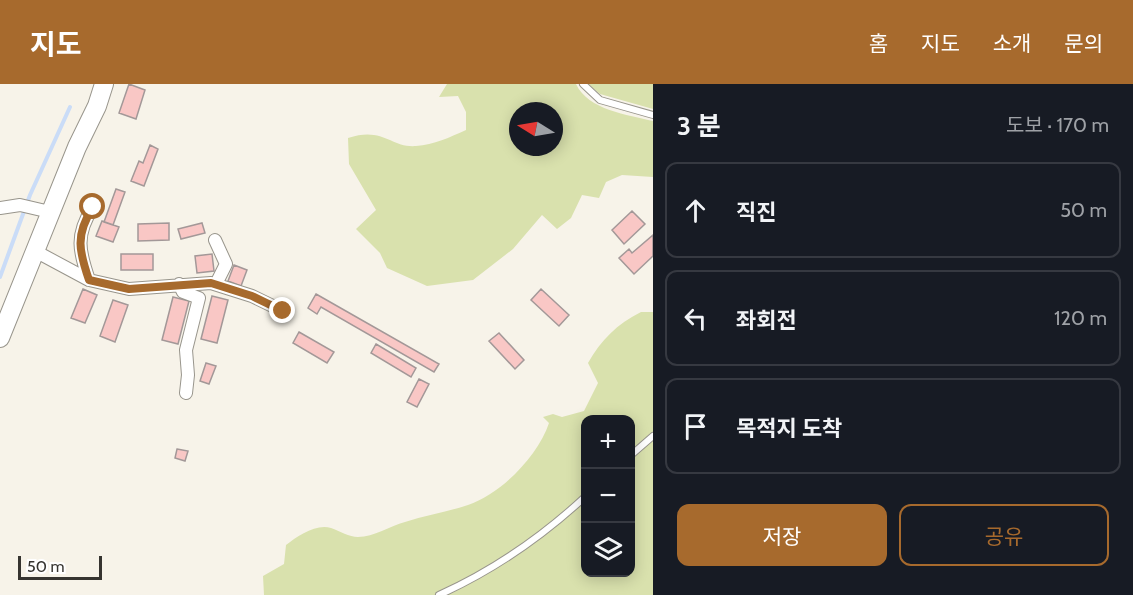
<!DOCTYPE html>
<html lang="ko">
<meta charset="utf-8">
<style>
:root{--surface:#171b24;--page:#242831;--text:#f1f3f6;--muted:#9ea1a6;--line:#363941;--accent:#a76a2d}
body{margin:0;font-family:Cabin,"Noto Sans KR",sans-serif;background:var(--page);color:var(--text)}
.controls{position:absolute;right:18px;bottom:18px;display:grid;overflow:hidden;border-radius:12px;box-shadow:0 3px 15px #0003}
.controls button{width:54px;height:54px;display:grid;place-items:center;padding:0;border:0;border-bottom:2px solid var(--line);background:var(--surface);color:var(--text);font:30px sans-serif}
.compass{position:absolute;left:509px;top:18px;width:54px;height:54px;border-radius:50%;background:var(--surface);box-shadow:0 3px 15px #0003;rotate:281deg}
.scale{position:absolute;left:18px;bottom:15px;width:84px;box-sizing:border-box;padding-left:6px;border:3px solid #363430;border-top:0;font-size:16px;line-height:21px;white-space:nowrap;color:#363430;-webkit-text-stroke:4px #fff;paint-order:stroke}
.stop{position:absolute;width:18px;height:18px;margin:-14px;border:4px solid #a76a2d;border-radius:50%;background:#fff}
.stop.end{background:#a76a2d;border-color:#fff;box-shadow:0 2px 6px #0008}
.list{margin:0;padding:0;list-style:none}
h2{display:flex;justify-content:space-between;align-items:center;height:78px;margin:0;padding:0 24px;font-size:26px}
h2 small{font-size:20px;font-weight:400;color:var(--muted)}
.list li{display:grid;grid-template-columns:39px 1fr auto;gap:18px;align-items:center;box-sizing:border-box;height:96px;margin:0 12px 12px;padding:0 12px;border:2px solid var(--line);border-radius:12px}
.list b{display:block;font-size:22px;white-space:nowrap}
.list em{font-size:20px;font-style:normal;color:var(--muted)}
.actions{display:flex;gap:12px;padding:18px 24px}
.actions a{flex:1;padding:14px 0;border:2px solid var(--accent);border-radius:12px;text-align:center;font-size:21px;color:var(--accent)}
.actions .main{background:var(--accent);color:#fff}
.icon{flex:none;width:33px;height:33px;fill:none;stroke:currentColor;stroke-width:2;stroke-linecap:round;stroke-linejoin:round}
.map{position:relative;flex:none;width:653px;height:511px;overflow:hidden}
header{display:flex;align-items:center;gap:36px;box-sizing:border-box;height:84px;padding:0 30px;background:var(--accent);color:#fff}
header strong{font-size:28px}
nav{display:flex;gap:33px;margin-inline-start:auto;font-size:21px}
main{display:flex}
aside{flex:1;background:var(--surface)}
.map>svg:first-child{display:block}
</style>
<header>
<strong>지도</strong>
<nav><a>홈</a><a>지도</a><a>소개</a><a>문의</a></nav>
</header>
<main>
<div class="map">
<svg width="653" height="511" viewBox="0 0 653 511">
<rect width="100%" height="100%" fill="#f7f3e9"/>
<path fill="#d9e1ad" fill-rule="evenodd" d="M447,0H576C588,26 628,31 653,37V93L622,91L606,98L599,114L582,111L571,134L557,145L542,131L513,165L473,196L427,202L387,184L380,169L356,145L376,126L349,80L348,54C383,42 391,64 416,62C434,61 450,53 466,46V28L458,12L439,13ZM518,27H554V63H518Z
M588,0H653V25L600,10Z
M641,228H653V511H264L263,492L284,480L286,461C297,452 317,439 331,444C340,447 349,453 358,453C374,453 390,442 405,438C426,431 447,428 468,421C501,410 538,372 549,339L543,333L553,330L562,333L584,327L598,299L588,279C601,256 617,240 641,228ZM586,336H630V488H586Z"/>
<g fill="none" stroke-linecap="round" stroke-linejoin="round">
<path stroke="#cadcf7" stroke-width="4" d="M0,193L30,111L70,23"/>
</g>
<path fill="#f9c7c5" stroke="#a39898" stroke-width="1.5" d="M129,0L145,6L136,35L119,29Z
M150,61L158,65L144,102L131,97L139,77L143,79Z
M116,105L125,108L113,141L104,138Z
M632,127L645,140L624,160L612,146Z
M102,137L119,143L113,158L96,152Z
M169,139V156L138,157V140Z
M202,139L205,149L181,155L178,145Z
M653,151V172L634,190L619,174L629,165L632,169Z
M121,170H153V186H121Z
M212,170L214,187L197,189L195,172Z
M234,181L247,186L241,202L228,197Z
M83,205L97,211L85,239L71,234Z
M541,205L569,231L559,242L531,216Z
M316,210L439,280L434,288L321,223L317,230L308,224Z
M212,212L228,216L217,259L201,255Z
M173,213L189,217L178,260L162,256Z
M113,216L128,221L115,258L100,252Z
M299,248L334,268L327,279L293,259Z
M499,249L524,276L515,285L489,257Z
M376,260L416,284L411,293L371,269Z
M206,279L216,282L209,300L200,297Z
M419,295L429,300L417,323L407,318Z
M177,365L188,367L185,377L175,374Z"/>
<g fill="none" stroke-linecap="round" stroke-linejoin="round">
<defs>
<path id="lane" d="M583,0L600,16L653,31
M630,372L653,352
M439,511C492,487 544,451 586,412"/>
<path id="street" d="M0,124L20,121L50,128
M215,156L226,180L216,200
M35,167L89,196L129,205L211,199L252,212L283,227
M89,196C79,167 75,151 93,123
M179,200L183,208L199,214L186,266L188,291L186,309"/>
<path id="secondary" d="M0,254L77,63L97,22L104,0"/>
</defs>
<use href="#lane" stroke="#98958c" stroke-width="8"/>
<use href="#street" stroke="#98958c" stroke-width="14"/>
<use href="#secondary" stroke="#98958c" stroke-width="20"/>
<use href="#lane" stroke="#fff" stroke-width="6"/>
<use href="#street" stroke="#fff" stroke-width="12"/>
<use href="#secondary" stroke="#fff" stroke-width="18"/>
</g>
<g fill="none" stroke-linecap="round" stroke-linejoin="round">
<path stroke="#a76a2d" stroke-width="8" d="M93,123C75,151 79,167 89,196L129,205L211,199L252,212L283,227"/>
</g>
</svg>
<div class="controls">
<button>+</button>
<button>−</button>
<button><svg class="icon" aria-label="layers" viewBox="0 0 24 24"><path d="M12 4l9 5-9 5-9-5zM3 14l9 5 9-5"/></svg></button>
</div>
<svg class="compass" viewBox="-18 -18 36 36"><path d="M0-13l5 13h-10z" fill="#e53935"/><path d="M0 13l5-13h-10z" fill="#9ea1a6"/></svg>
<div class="scale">50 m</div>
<div class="stop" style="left:93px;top:123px"></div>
<div class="stop end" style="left:283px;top:227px"></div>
</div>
<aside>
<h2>3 분<small>도보 · 170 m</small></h2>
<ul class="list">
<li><svg class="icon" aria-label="ahead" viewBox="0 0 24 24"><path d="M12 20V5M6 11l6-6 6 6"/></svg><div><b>직진</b></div><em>50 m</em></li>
<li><svg class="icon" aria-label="left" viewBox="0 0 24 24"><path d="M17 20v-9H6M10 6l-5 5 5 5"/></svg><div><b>좌회전</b></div><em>120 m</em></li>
<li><svg class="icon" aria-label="arrive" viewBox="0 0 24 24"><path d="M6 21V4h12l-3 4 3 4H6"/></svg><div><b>목적지 도착</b></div></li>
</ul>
<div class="actions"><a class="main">저장</a><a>공유</a></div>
</aside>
</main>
